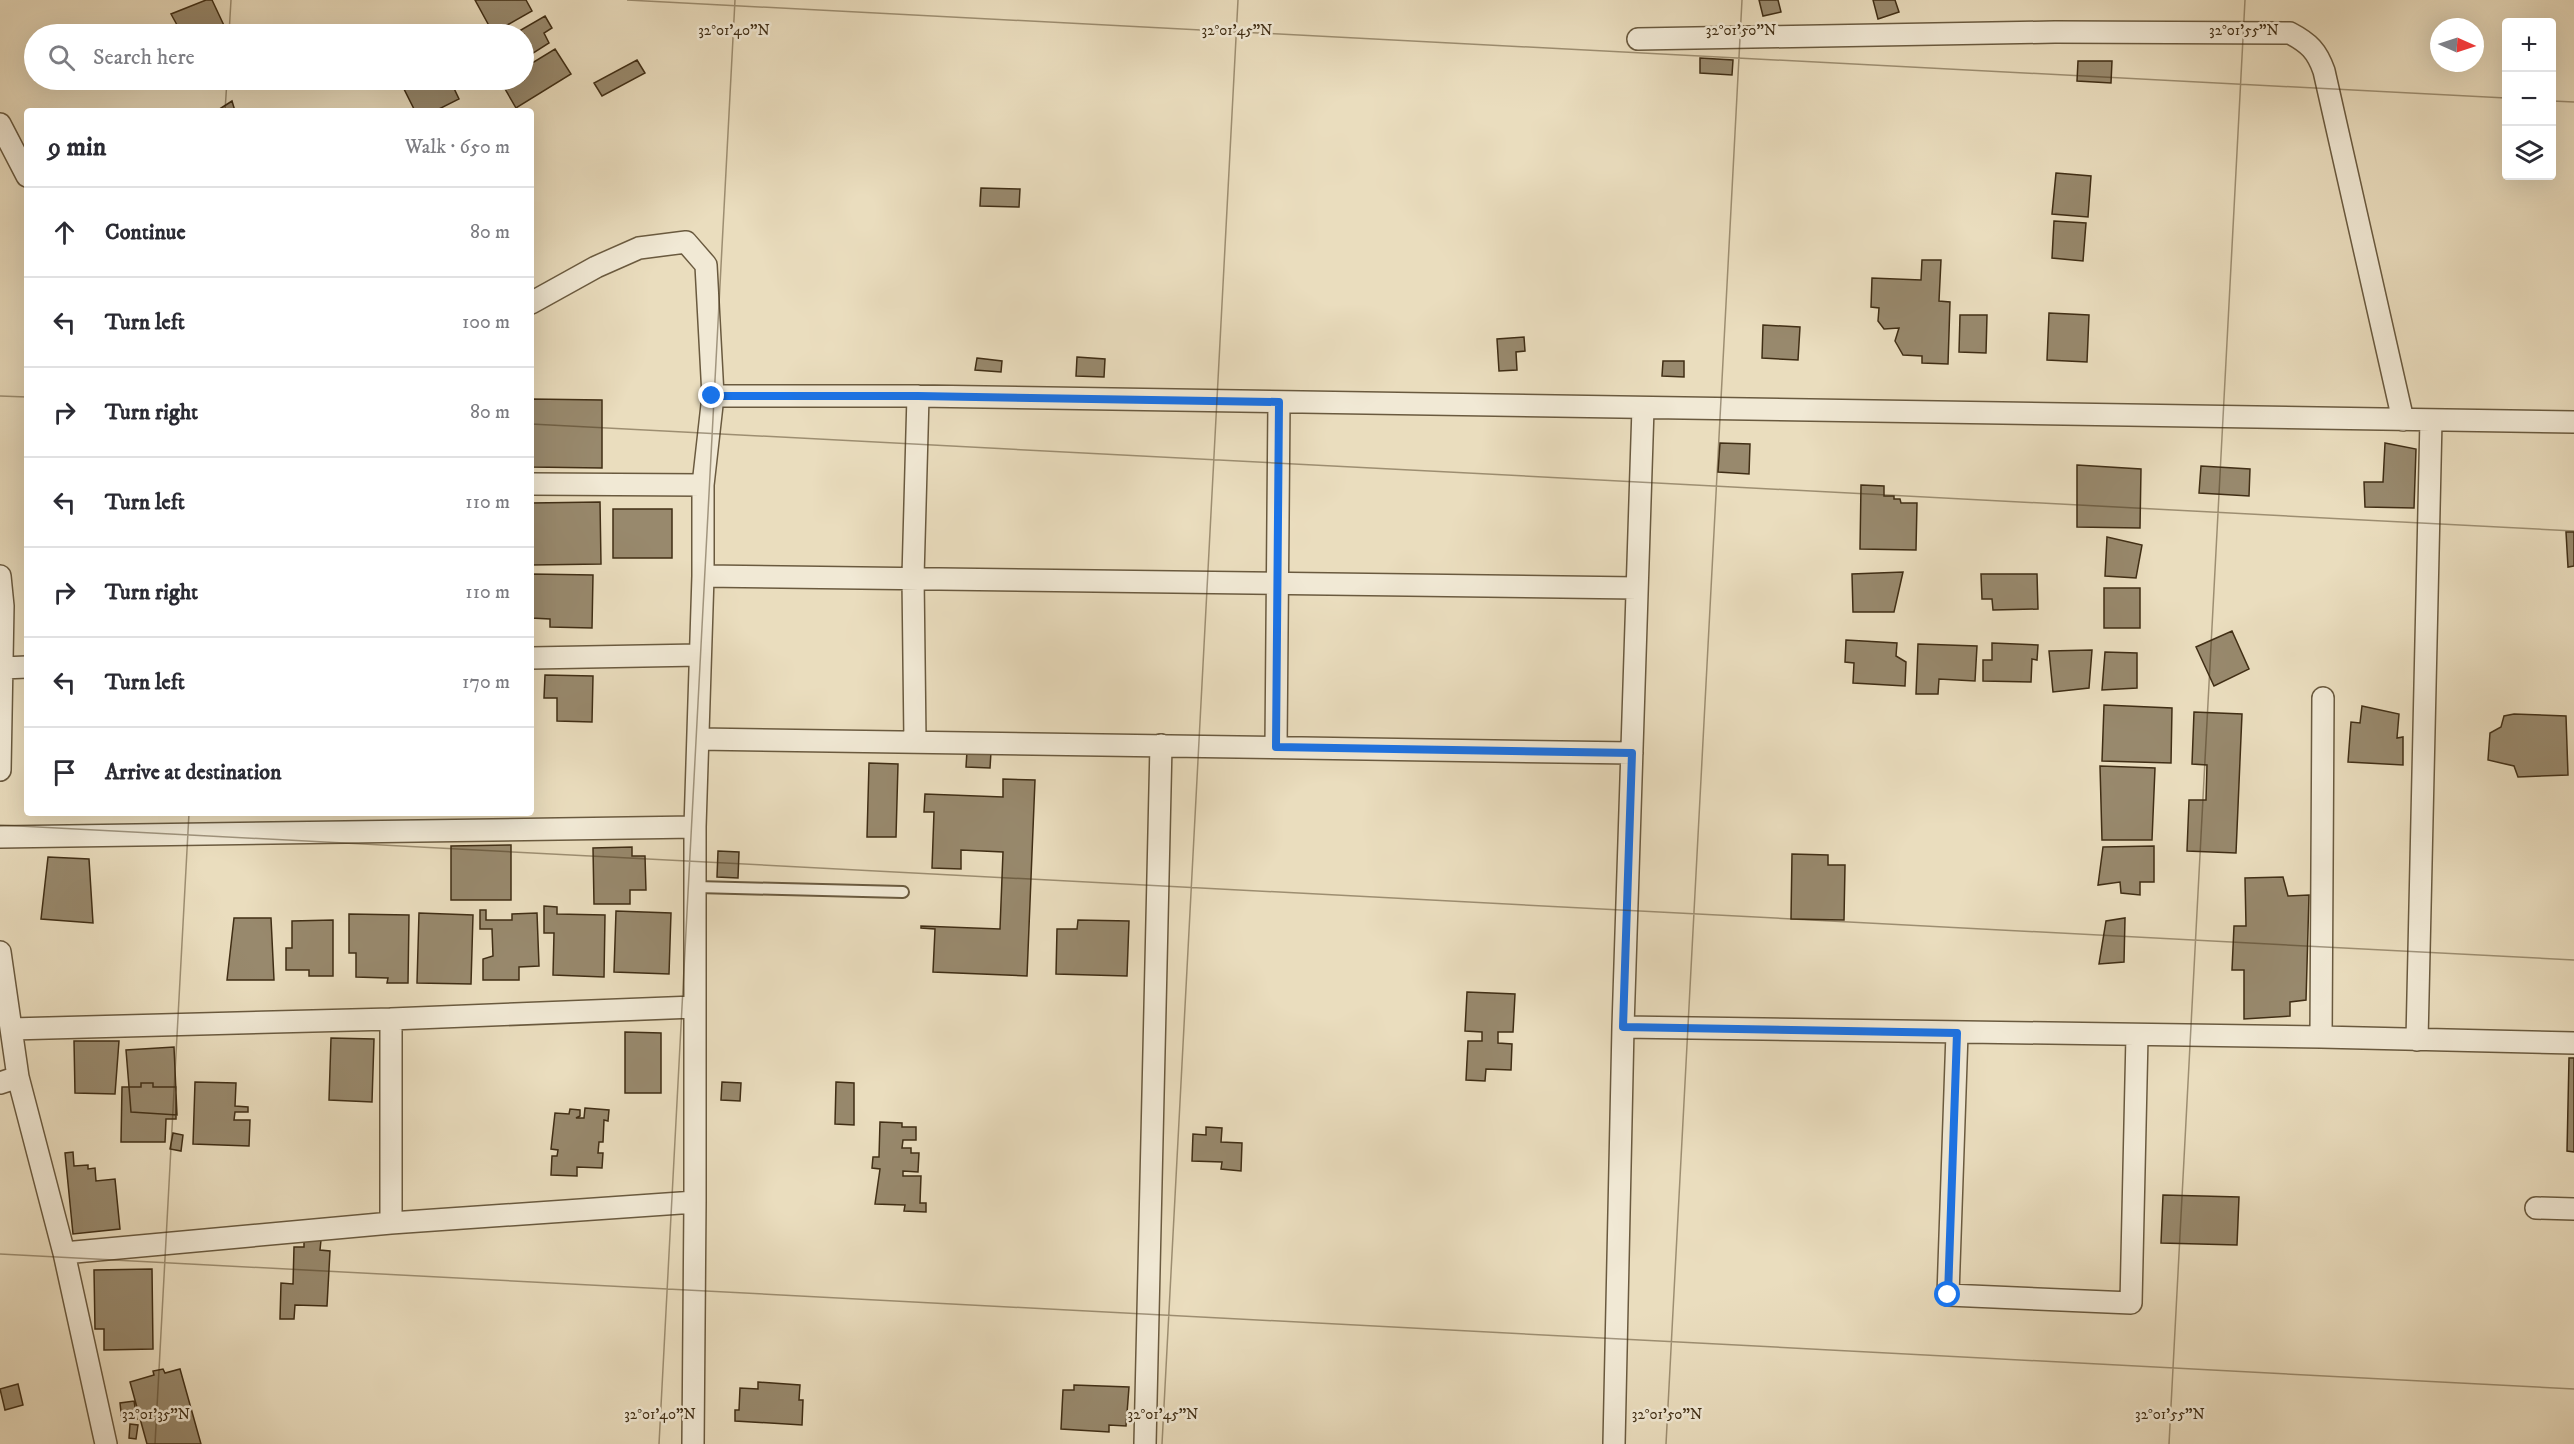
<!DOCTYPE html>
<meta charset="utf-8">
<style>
:root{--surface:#fff;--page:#f7f7f7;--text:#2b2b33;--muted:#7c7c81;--line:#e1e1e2}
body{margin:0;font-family:"IM FELL DW Pica",serif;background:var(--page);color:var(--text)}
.controls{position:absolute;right:18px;top:18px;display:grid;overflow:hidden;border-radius:6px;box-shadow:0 6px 24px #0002}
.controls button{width:54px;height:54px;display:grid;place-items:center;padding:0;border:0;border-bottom:2px solid var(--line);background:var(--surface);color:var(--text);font:30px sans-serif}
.compass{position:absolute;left:2430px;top:18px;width:54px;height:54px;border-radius:50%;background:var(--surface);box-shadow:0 6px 24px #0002;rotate:93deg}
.stop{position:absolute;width:18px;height:18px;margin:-14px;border:4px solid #1a73e8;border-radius:50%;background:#fff}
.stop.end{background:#1a73e8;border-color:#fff;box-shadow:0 2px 6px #0008}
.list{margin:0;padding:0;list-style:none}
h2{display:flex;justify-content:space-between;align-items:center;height:78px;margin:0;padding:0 24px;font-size:26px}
h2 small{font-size:20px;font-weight:400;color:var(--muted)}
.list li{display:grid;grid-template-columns:39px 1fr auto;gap:18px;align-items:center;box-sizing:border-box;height:90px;padding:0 24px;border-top:2px solid var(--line)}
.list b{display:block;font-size:22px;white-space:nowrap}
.list em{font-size:20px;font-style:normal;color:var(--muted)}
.icon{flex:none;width:33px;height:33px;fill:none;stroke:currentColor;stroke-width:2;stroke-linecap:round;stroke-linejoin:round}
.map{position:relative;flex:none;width:2574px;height:1444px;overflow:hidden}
.search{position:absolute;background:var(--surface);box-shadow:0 6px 24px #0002;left:24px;top:24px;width:510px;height:66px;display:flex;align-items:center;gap:15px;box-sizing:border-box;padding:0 21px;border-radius:33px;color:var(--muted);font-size:22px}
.panel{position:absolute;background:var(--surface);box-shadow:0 6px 24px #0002;left:24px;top:108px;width:510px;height:708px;border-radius:6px}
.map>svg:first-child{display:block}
</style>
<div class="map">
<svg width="2574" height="1444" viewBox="0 0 2574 1444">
<rect width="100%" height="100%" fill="#eaddbe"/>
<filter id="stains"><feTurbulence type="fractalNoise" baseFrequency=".00333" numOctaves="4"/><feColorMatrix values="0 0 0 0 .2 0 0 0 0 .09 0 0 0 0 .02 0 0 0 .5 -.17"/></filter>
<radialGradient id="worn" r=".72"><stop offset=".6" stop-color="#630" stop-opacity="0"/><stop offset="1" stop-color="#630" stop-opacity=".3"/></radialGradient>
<path fill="#98896d" stroke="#402e15" stroke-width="1.5" d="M206,0H212L228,34H182L171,14Z
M475,0H526L532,11L493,33Z
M1759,0H1778L1781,12L1763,16Z
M1873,0H1895L1899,12L1878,19Z
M545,16L552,28L544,33L549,43L524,59V34H514Z
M555,49L571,74L516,108L501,82L505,80H524V68Z
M1700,58L1733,60L1732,75L1700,73Z
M637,60L645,73L602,96L594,83Z
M2078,61H2112L2111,83L2077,81Z
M424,80H450L459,99L435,111H415L404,89Z
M232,101L235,111H219L218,110Z
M2056,173L2091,176L2088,217L2052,214Z
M981,188L1020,189L1019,207L980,206Z
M2054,221L2086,223L2083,261L2052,258Z
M1922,260H1941L1939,301L1950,302L1948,364L1922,363V356L1903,355L1895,341L1899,328L1884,329L1878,321L1879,308L1871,307L1872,278L1921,280Z
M2049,313L2089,315L2087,362L2047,360Z
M1960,315H1987L1986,353L1959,352Z
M1763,325L1800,327L1798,360L1762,358Z
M1524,337L1525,351L1516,352L1517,370L1499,371L1497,339Z
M1077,357L1105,359L1104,377L1076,376Z
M977,358L1002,361L1001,372L975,370Z
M1663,361H1684V377L1662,376Z
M531,399L602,400V468L531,467Z
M1720,443L1750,444L1749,474L1718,472Z
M2385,443L2416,449L2414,508L2365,507L2364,482H2383Z
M2077,465L2141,469L2140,528L2077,527Z
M2201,466L2250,469L2249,496L2199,493Z
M1861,485L1884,486V496H1894V499H1900L1901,503H1917L1916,550L1860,549Z
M600,502L601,564L531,565V503Z
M613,509H672V558H613Z
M2566,532H2574V566L2568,567Z
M2107,537L2142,545L2136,578L2105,576Z
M1903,572L1894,612H1853L1852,574Z
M531,574L593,575L592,628L550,627V619L531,618Z
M1981,574H2037L2038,609L1993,610L1992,599H1982Z
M2104,588H2140V628H2104Z
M2232,631L2249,669L2214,686L2196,647Z
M1846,640L1897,643L1896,656L1906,662L1905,686L1853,683L1854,663L1845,662Z
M1992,643L2038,645L2037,660L2032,659L2031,682L1983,681V660H1992Z
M1918,644L1977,646L1975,681L1939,679L1938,694H1916Z
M2092,650L2089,688L2053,692L2049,651Z
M2105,652L2137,653V688L2102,690Z
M545,675L593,676L592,722L557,721V698H544Z
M2104,705L2172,708L2171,763L2102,761Z
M2362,706L2399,714L2397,738L2403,737V765L2348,762L2351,722L2360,723Z
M2194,712L2242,714L2236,853L2187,851L2189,800H2206L2207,765L2192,764Z
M2514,714L2566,716L2568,775L2518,777L2514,766L2488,760L2490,733L2501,727L2504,716Z
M967,751L991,752L990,768L966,767Z
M869,763L898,764L896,837H867Z
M2100,766L2155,768L2152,840H2102Z
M1003,779L1035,780L1027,976L933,972L935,929L921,928V926L1000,929L1003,852L961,850V869L932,868L934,812H924L925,794L1003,797Z
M511,845V900H451V846Z
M2154,846V882H2140V895L2121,893L2120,882L2098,885L2103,847Z
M632,847V856H645L646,890H630V904H594L593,848Z
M718,851L739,852L738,878L717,877Z
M1792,854L1828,855V865H1845L1844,920L1791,919Z
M48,857L89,859L93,923L41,919Z
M2283,877L2288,896L2309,895L2306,1000L2290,1002V1016L2244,1019V970H2232L2234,926H2246L2245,878Z
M544,906L557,907V914L605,915L604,977L553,975L554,933H544Z
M480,910H486V920H512V914L537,913L539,966L519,967V980H483V959L493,956L492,929H480Z
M616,911L671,913L669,974L614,972Z
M419,913L473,915L471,984L417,983Z
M349,914L409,915L408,983H387L388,978L356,977V953H349Z
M234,918H271L274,980H227Z
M2125,918L2124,962L2099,964L2106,921Z
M333,920V976H309V970H286V948H292V921Z
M1078,920L1129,921L1127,976L1056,974L1057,929H1077Z
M1467,992L1515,994L1513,1032H1498V1043L1512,1044L1511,1070L1486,1069L1485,1081L1466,1080L1468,1041H1482V1032L1465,1031Z
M625,1032L661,1033V1093H625Z
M331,1038L374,1039L372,1102L329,1100Z
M74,1041H119L115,1094L75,1093Z
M174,1047L177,1115L131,1112L126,1050Z
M2569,1058H2574V1152L2567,1151Z
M195,1082L236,1083L235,1106L248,1107V1112H235L234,1120H250L249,1146L193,1144Z
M722,1082L741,1083L740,1101L721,1100Z
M836,1082L854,1083V1125L835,1124Z
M141,1083H153V1087H176V1119H166L165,1142H121L122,1087H141Z
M585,1108L609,1110L608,1121L604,1120L603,1142H599L598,1153H603L602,1168L577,1167V1176L551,1175L552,1156H557L558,1150L551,1149L555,1113L569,1114L570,1109L580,1110V1116L576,1118H584Z
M880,1122L902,1123V1127H916V1140H903L902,1148H911V1153H919L918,1172L903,1171V1176H921L920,1203H926V1212L904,1211L905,1205L875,1204L880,1169L872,1168L873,1157H879Z
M1206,1127L1222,1128L1221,1142L1242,1143L1241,1171L1221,1169L1222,1162L1192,1161L1193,1134L1206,1135Z
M173,1133L183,1135L181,1151L170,1149Z
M73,1152L74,1166L88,1165V1169L95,1168L96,1181L115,1179L120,1229L73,1234L65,1153Z
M2163,1195L2239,1197L2237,1245L2161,1243Z
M304,1239L321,1240L320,1250L330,1251L327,1306L295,1305L294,1319H280L281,1283L293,1284L294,1247H304Z
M152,1269L153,1349L104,1350V1329H95L94,1270Z
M163,1369L165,1373L180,1369L201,1444H147L130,1382L154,1375L153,1371Z
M758,1382L800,1385L799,1400H803L802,1425L735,1421V1410H739L740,1388L758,1389Z
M18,1384L23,1405L5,1410L0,1389Z
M1074,1385L1129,1387L1126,1426L1109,1425V1432L1061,1429L1063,1390H1074Z
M134,1401L137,1419L122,1421L120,1403Z
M130,1424L138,1425L136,1439L129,1438Z"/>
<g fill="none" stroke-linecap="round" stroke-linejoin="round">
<defs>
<path id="service" d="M696,887L903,892"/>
<path id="minor" d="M1638,39L2055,32L2290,33C2309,43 2317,51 2324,71L2403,420
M0,124L27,176
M531,303L596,267L639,248L686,242L706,265L713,396L703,485V576L695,827V1202
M713,396H918L2574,422
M531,484L703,485
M0,576L3,606L0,770
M703,576L1637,588
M531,658L699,655
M2,668L27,667
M698,739L1632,753
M915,741L913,577L918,396
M1276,747L1279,402
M0,837L695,827
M0,952L18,1077L64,1253L106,1444
M1623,1027L2321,1037L2574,1043
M11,1029L391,1019
M1957,1033L1948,1295L2131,1303L2137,1036
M2321,1037L2323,698
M2417,1040L2431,420
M0,1083L18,1077
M2536,1208L2574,1209
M64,1253L391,1223
M693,1444L695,1202L391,1223V1019L694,1007
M1145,1444L1161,745
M1614,1444L1623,1027L1643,408"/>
</defs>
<use href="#service" stroke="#6a5a3f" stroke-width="14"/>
<use href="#minor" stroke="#6a5a3f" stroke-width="24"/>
<use href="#service" stroke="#f1e9d5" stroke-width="10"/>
<use href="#minor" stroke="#f1e9d5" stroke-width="21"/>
</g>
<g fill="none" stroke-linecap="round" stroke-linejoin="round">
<path stroke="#1a73e8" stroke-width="8" d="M712,396H918L1279,402L1276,747L1632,753L1623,1027L1957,1033L1948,1295"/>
</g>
<path fill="none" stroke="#402e15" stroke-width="1.5" stroke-opacity="0.45" d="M627,0L2506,98M229,34L231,0M2552,101L2574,102M225,111L227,80M0,396L27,397M531,424L2574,531M0,825L2574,960M0,1254L2574,1389M155,1444L189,813M659,1444L735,0M1162,1444L1238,0M1666,1444L1742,0M2169,1444L2245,0"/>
<g font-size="15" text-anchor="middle" fill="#402e15" stroke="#f1e9d5" stroke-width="5" stroke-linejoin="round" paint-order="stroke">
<text x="734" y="35">32°01'40"N</text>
<text x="1237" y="35">32°01'45"N</text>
<text x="1741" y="35">32°01'50"N</text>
<text x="2244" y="35">32°01'55"N</text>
<text x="156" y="1419">32°01'35"N</text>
<text x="660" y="1419">32°01'40"N</text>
<text x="1163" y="1419">32°01'45"N</text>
<text x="1667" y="1419">32°01'50"N</text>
<text x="2170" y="1419">32°01'55"N</text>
</g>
<rect width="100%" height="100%" filter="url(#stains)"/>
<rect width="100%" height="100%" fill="url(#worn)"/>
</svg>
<div class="controls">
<button>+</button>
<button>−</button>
<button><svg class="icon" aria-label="layers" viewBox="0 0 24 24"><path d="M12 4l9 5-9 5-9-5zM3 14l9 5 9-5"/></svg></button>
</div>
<svg class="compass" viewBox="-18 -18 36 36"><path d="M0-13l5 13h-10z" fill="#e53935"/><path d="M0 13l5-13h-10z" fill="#7c7c81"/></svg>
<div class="stop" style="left:1948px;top:1295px"></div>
<div class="stop end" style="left:712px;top:396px"></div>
<div class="search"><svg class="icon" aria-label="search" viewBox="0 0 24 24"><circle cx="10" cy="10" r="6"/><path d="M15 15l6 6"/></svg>Search here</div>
<section class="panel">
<h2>9 min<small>Walk · 650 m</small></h2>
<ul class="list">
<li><svg class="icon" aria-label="ahead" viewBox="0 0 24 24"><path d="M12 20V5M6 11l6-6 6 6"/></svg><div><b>Continue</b></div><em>80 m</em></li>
<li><svg class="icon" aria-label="left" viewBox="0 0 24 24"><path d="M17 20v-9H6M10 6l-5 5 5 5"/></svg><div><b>Turn left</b></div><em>100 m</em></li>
<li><svg class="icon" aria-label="right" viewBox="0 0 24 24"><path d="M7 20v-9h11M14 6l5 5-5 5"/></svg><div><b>Turn right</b></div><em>80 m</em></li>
<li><svg class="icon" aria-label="left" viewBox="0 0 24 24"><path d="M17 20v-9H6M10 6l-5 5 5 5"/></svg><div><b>Turn left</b></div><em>110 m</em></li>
<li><svg class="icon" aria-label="right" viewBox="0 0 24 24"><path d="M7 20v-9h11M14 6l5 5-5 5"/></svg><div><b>Turn right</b></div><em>110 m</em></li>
<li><svg class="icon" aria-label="left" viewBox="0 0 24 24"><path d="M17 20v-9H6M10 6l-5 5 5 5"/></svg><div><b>Turn left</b></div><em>170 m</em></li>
<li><svg class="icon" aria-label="arrive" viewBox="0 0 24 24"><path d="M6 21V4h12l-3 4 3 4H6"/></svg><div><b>Arrive at destination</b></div></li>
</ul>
</section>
</div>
